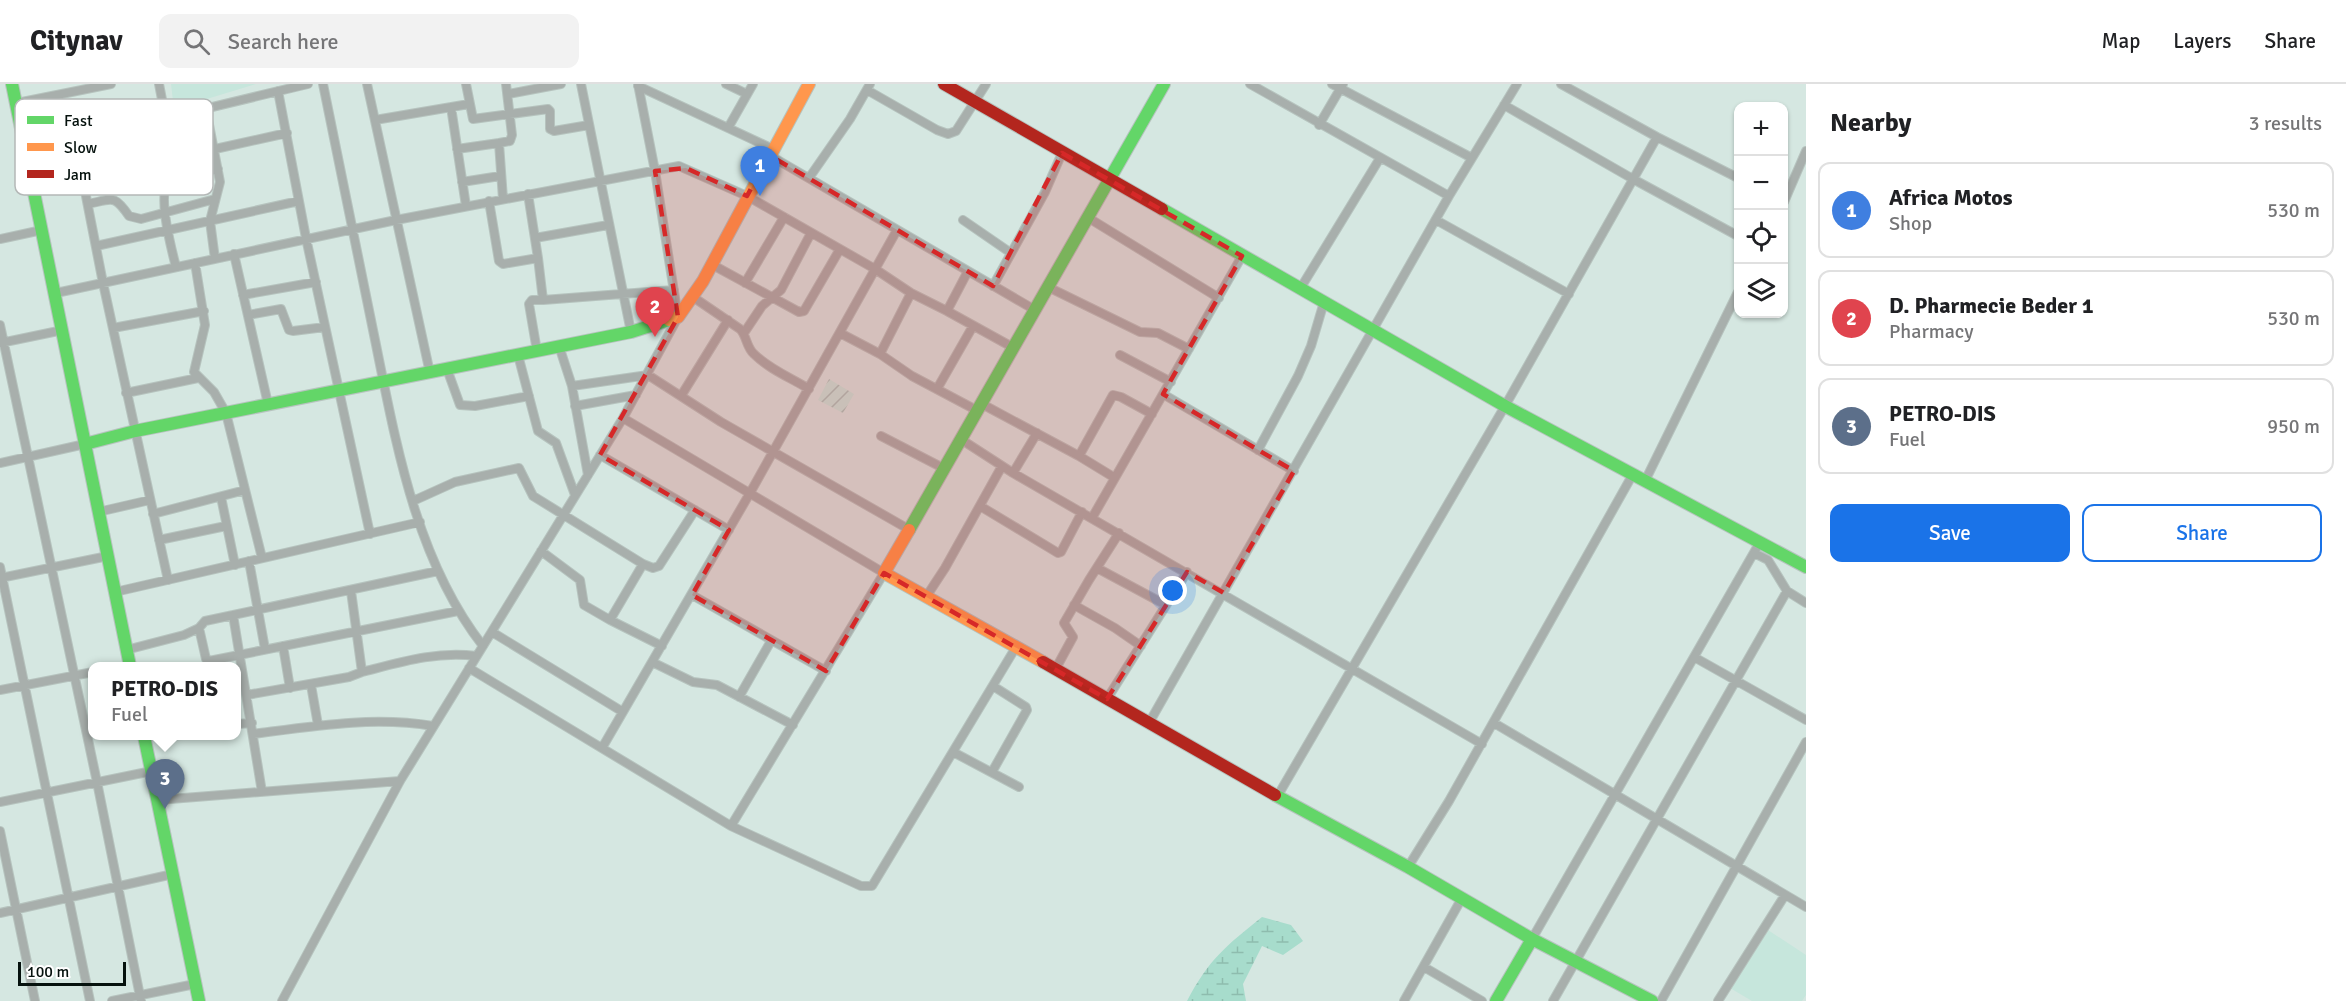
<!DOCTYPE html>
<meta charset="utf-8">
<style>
:root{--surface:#fff;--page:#f2f2f2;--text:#202124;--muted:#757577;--line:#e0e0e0;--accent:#1a73e8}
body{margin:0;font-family:Signika,sans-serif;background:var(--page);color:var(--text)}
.controls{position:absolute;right:18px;top:18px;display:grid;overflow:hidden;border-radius:12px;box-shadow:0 2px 4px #0004}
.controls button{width:54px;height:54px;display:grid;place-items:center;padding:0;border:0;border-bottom:2px solid var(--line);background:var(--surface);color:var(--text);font:30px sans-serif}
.scale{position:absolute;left:18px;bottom:15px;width:108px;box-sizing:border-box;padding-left:6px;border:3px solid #06120e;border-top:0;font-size:16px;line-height:21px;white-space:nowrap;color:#06120e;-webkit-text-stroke:4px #fff;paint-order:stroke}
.you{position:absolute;left:1173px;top:507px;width:21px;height:21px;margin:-15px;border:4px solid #fff;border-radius:50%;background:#1a73e8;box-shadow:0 0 0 9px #1a73e833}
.badge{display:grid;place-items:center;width:39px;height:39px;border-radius:50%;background:var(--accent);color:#fff;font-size:20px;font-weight:700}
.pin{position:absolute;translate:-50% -50px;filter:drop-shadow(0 2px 3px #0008)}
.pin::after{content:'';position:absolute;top:32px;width:21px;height:18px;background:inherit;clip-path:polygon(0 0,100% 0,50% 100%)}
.popup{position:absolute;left:88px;top:578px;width:153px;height:78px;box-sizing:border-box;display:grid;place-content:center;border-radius:12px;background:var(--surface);filter:drop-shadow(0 2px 4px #0005);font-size:20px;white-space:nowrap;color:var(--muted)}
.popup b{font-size:22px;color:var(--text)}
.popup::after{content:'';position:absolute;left:50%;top:100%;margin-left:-12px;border:12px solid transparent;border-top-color:var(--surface)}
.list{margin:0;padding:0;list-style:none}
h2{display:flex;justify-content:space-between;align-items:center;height:78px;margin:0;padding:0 24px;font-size:26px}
h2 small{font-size:20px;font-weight:400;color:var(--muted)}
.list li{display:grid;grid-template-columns:39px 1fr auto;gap:18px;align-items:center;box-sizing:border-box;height:96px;margin:0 12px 12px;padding:0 12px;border:2px solid var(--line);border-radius:12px}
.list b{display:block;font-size:22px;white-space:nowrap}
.list p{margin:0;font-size:20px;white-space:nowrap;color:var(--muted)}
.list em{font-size:20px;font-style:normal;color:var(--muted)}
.actions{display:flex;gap:12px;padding:18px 24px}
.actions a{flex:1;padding:14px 0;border:2px solid var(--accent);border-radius:12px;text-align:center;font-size:21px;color:var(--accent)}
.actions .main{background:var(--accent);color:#fff}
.icon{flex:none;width:33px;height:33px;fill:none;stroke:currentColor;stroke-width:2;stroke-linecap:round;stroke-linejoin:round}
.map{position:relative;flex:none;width:1806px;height:917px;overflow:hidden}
header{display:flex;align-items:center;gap:36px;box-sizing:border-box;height:84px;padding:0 30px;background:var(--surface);border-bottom:2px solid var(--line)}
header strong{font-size:28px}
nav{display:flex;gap:33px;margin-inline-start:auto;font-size:21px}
.search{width:420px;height:54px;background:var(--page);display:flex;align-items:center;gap:15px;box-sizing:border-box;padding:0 21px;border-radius:12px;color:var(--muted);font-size:22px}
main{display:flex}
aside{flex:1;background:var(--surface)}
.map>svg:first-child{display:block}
</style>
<header>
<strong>Citynav</strong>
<div class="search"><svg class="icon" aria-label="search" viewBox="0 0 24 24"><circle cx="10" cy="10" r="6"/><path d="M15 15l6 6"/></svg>Search here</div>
<nav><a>Map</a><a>Layers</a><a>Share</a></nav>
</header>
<main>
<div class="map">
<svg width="1806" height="917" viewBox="0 0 1806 917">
<defs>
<pattern id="industrial-furrows" width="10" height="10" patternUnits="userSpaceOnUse" patternTransform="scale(1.5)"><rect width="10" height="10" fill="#c6e6dc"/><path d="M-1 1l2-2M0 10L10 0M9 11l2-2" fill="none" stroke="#a9c4bc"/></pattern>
<pattern id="wetland-marsh" width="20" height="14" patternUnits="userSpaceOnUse" patternTransform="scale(1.5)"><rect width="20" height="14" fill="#a7dccc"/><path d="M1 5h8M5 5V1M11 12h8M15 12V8" fill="none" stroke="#8ebcae"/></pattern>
</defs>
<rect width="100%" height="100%" fill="#d5e7e1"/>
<path fill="#c6e6dc" d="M171,0H256L174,25Z
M1768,846L1806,871V911L1802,917H1752L1730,904Z"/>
<path fill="url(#industrial-furrows)" d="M829,295L854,310L843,329L818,316Z"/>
<path fill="url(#wetland-marsh)" d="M1262,833L1291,841L1303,857L1283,871L1262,862L1243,900L1246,917H1187C1209,875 1226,862 1262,833Z"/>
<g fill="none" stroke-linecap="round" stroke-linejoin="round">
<defs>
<path id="street" d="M159,0L177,93
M323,0C340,82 356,164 373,246C395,353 414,474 483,562
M367,0L430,289
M466,0L473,35L548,25L550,27V45L554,47L589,41
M581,0L631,248
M726,0L747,10
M1250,0L1449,112
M1332,0L1472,74
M638,2L773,65
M867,6L937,46L948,50L956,47L986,0
M278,7L306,154L370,450
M508,10L561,0
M17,19L111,0
M1504,21L1633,95L1738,152
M451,23L466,122
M206,25L220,98L210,137L215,175
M375,36L469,20
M1319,41L1343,0
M728,44L753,0
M1657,53L1738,94
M75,56L103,199L168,496
M499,59L510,57L512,51L506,0
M27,65L75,56L308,0
M215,65L287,49
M457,65L499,59L503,115
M769,71L1035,226
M83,94L174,75
M809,94L850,35L870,0
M462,98L500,92
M528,110L538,174
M489,117L499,177L503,180L538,174L543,216H532L529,220L537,267
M1784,118L1806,67
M88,120C113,115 114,110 129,132L141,135L215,115
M1087,133L1219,214
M963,136L1011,169
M1436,136L1569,210
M535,154L608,141
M0,155L42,146
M96,162L299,117
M234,170L268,320
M195,179L205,241L194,288L214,308L226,329L262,474
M711,180L799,228L804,227L840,165
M176,183C172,167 155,105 171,95C184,88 204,87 218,85
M745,199L784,133
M993,202L1045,108L1062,69
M1048,203L1140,248L1158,249L1189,265
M1300,205L1380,74
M56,209L396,136L679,82L747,112L875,185L911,209L947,227L1014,264
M243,211L316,198
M693,213L740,245C747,252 746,263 754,270C769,285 791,294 809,305
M543,216L674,206
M947,227L968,187
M248,231L281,225L289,246L293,247L325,243
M0,241L97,698L141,917
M113,244L204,227
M744,249L762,222L781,206L811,149
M840,249L880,270L912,292L978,327
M0,259L63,246
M559,262L572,302L588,391
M880,270L911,209
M518,271L538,347L556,359L575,411
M1120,271L1171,298
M447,285L460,321L475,322L529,312
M572,302L648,291L721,338L910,446
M937,305L973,242
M126,309L198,294
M1163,310L1294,387
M681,312L728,236
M982,320L1079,372L1115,394
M575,322L636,311
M881,352L945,385
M962,356L1013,389L1482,660
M1258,366L1298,292L1311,262L1324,218
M600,371L729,446
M1079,372L1113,311L1121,313L1152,330
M0,379L85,360
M1013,389L1037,349
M1645,397L1738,208
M221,413L235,481
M413,417L455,398L519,384L533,412L643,480L653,484L659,482L695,426
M980,422L1058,469L1061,468L1082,428
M98,428L150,416
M153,430L245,406
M1092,434L1242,172
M159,456L226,442
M541,467L580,496L584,521L610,536
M1754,469L1768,476L1787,507L1806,519
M249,477L265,565
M643,480L610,536L662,562
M0,483L90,917
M1097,484L1166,521
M0,494L108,472
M115,508L420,438
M692,511L826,587
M926,513L945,484L1002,382
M1074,521L1115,544L1141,562
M233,531L262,708
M199,544L206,575L209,577L458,527
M492,548L623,628
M283,562L290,604
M126,566L184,551L199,544L205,537L438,487
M1694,573L1806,636
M652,578L693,598L717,601L793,641
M469,584L731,742L884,489L623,334
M1055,586L1073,553L1064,539L1089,496L1119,449
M362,588C401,578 436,567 476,572
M311,601L318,641
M0,606L93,588
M247,611L349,593L362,588L351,507
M739,613L771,557
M1107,615L1187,488
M1149,639L1449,112L1517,0
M1494,639L1806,823
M237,640L252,639
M253,650C314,642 373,632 433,642
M602,664L750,409L897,146
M953,668L1019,703
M992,688L1027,626L1026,623L993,602
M1277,713L1505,322L1657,53L1561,0
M158,716L400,697
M0,718L152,687
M731,742L861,802H872L1016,563
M0,747L35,917
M1408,783L1449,717L1633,390
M0,829L173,790
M1532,855L1760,458
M1424,883L1482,917
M112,917L195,900
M282,917L400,697L623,334L678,233L655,87L638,0
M1404,917L1462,814
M1553,917L1787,507
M1661,917L1806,658
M1718,917L1785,811"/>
<path id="fast" d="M12,0L130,582
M1162,125L1505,322L1806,483
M85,360L135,347L631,248L669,236
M909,446L1164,0
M144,652L199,917
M1275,711L1408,783L1532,855L1652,917
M1496,917L1532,855"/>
<path id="slow" d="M669,236L678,233L703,197L809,0
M909,446L884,489L1043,578"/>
<path id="jam" d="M944,0L1162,125
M1043,578L1275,711"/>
</defs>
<use href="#street" stroke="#b6c3be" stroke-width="10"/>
<use href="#fast" stroke="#b6c3be" stroke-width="14"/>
<use href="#slow" stroke="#b6c3be" stroke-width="14"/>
<use href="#jam" stroke="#b6c3be" stroke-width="14"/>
<use href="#street" stroke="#a8afac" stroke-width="8"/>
<use href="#fast" stroke="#63d668" stroke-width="12"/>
<use href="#slow" stroke="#ff974d" stroke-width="12"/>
<use href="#jam" stroke="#b3261e" stroke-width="12"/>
</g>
<path fill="#d62828" fill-opacity="0.2" stroke="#d62828" stroke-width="4.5" stroke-dasharray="12 8" stroke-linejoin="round" d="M1062,69L1242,172L1163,310L1294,387L1224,509L1187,488L1107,615L884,489L826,587L692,511L729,446L600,371L678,233L655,87L686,84L747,112L769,71L993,202Z"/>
<rect x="15" y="15" width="198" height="96" rx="9" fill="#fff" stroke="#b4b8b7" stroke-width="1.5"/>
<rect x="27" y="32" width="27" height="8" fill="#63d668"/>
<rect x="27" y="59" width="27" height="8" fill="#ff974d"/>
<rect x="27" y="86" width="27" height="8" fill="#b3261e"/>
<g font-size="16" fill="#06120e">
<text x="64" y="42">Fast</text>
<text x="64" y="69">Slow</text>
<text x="64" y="96">Jam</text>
</g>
</svg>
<div class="controls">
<button>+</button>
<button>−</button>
<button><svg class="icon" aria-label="locate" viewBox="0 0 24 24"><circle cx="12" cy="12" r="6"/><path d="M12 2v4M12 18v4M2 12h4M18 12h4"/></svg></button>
<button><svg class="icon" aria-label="layers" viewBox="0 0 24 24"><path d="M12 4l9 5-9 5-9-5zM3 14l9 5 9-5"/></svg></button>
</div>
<div class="scale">100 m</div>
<div class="you"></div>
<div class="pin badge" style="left:760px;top:112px;background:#3f7fe0">1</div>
<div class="pin badge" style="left:655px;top:253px;background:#e0444e">2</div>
<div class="pin badge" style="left:165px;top:725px;background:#5c6f8a">3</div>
<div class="popup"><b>PETRO-DIS</b>Fuel</div>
</div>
<aside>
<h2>Nearby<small>3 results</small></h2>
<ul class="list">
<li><span class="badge" style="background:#3f7fe0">1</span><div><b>Africa Motos</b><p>Shop</p></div><em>530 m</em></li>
<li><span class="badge" style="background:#e0444e">2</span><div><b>D. Pharmecie Beder 1</b><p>Pharmacy</p></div><em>530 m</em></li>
<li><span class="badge" style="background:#5c6f8a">3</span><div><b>PETRO-DIS</b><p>Fuel</p></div><em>950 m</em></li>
</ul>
<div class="actions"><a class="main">Save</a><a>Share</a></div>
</aside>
</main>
